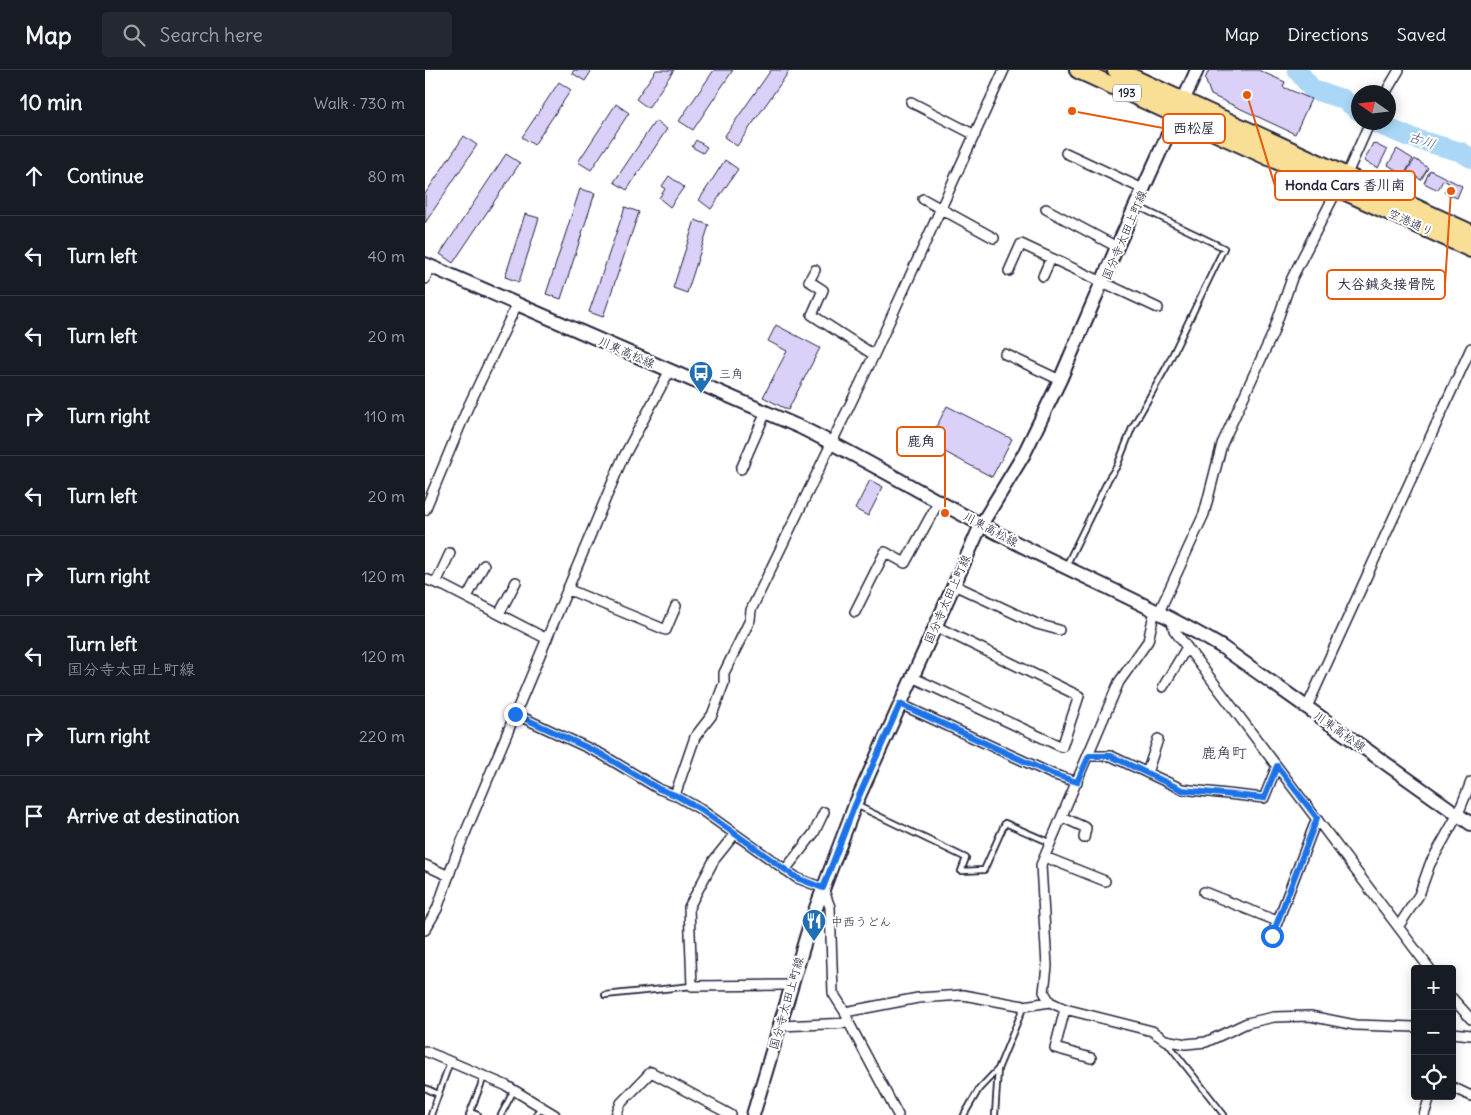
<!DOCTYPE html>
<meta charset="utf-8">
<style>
:root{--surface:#171b24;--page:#242831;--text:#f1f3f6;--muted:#9ea1a6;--line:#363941}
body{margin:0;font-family:Delius,"Klee One",sans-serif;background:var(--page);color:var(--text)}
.controls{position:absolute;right:15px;bottom:15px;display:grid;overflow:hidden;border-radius:5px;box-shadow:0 2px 12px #0003}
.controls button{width:45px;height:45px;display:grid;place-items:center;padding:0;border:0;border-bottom:1px solid var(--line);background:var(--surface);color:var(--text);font:25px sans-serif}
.compass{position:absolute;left:926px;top:15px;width:45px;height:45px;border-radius:50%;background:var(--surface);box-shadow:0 2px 12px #0003;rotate:284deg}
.stop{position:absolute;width:15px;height:15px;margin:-11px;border:4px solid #1a73e8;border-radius:50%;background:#fff}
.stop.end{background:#1a73e8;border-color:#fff;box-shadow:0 1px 5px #0008}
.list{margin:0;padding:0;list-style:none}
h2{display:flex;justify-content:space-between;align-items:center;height:65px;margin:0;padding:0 20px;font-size:21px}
h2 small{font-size:16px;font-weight:400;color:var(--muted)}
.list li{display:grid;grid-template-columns:32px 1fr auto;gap:15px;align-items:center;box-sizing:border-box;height:80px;padding:0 20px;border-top:1px solid var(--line)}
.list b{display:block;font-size:19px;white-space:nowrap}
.list p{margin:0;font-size:16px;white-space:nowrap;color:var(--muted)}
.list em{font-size:16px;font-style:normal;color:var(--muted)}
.icon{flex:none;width:28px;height:28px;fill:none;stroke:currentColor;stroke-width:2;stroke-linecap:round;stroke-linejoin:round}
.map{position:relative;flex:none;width:1046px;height:1045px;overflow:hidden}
header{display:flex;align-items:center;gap:30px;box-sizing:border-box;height:70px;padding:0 25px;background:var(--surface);border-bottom:1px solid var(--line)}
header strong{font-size:24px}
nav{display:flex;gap:28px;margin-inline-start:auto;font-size:18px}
.search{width:350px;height:45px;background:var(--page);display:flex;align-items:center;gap:12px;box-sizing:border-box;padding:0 18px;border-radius:5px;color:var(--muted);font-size:19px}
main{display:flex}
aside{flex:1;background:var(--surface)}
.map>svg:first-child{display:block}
</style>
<header>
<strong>Map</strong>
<div class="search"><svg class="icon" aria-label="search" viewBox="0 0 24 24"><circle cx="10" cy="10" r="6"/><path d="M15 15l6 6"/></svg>Search here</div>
<nav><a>Map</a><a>Directions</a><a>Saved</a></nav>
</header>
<main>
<aside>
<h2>10 min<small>Walk · 730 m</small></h2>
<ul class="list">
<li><svg class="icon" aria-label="ahead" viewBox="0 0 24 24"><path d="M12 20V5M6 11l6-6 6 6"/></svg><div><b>Continue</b></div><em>80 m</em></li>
<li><svg class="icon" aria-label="left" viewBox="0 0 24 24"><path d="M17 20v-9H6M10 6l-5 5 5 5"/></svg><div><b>Turn left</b></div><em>40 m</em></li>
<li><svg class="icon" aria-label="left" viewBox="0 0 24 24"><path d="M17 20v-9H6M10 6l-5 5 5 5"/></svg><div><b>Turn left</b></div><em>20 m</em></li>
<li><svg class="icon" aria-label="right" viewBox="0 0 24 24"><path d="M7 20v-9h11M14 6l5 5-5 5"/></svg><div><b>Turn right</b></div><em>110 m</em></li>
<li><svg class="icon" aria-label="left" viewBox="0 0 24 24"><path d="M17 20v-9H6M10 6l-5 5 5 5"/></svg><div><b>Turn left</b></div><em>20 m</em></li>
<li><svg class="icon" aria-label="right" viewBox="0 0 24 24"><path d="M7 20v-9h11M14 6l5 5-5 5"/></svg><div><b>Turn right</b></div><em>120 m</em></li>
<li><svg class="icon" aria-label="left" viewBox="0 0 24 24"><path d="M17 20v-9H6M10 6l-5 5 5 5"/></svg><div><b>Turn left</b><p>国分寺太田上町線</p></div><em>120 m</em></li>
<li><svg class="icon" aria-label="right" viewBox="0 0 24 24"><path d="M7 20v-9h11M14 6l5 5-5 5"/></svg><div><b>Turn right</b></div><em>220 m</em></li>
<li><svg class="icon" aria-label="arrive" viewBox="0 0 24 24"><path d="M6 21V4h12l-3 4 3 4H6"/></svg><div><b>Arrive at destination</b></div></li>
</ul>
</aside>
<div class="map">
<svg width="1046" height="1045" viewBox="0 0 1046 1045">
<rect width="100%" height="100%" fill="#fff"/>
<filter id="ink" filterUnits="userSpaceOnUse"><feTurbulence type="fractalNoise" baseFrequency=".02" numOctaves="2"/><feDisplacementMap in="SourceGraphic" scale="10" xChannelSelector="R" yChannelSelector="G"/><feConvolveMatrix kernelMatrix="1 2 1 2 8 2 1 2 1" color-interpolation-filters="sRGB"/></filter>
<g filter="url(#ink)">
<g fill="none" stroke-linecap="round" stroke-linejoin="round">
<path stroke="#abd7f7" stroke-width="20" d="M872,0L888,20L918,29L934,41
M948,52L984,67L1036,82L1046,88"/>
</g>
<path fill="#dad0f8" stroke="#22223b" d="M149,0H167L160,11L147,3Z
M231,0H249L223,38L211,29Z
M289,0H308L268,60L254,51Z
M346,0H365L312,76L299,67Z
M784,0H833L860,12L858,17L886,29L870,64L786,25L780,9Z
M134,12L146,20L109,75L97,67Z
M191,34L204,43L166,100L153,92Z
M230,51L242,59L202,120L189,112Z
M39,66L52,75L0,153V124Z
M271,70L282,77L278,83L267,77Z
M948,73L962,80L953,98L939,91Z
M972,79L988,89L979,105L963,95Z
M81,84L95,93L28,193L15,184Z
M990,89L1003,98L996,110L990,106L987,111L979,106Z
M300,90L313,99L286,139L274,130Z
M1005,100L1037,116L1032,128L1019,122L1024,113L1018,110L1013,120L999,113Z
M244,106L259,117L245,137L234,128L240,119L237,116Z
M155,119L170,123L136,229L121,224Z
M200,137L214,142L178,247L164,242Z
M100,144L114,148L94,212L80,207Z
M270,150L284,155L262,223L248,218Z
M351,255L395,278L363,340L338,327L362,281L343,271Z
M522,336L587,369L567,407L503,373Z
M445,410L458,417L443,446L430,439Z"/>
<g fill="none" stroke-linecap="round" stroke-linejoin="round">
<defs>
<path id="lane" d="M641,496L684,408L692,396L707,358L742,296L799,178L712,136
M431,735L541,788L536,801L559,800L580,753L626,773
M180,925L267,916
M741,971L799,1045
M0,1018L13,1024
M45,1042L53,1045
M6,1045L25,992
M44,1045L59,1007
M76,1045L89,1020
M111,1045L116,1036
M539,1045L554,1019L573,999
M570,1045L573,999L599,936"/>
<path id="street" d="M961,22L974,0
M486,32L550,65
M641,83L718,119
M921,106L945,52
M498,129L569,168
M621,139L692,177
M390,200L384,211L398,220L387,245L449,285
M584,201L596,174L733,238
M618,206L626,188
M0,209L5,196
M580,284L635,310
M316,399L341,342
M0,440L43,337L92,234
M0,509L19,516L122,569
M11,513L25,483
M529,515L612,554L634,560
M142,519L241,560L251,536
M42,527L59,495
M730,540L723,571L694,612L616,795L622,896L619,922L625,932L640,939L727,961L740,970L761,974L781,972L822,953L849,947L885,946L930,955L990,957
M430,542L460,482L480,493L514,431
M734,542L779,444L797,374L848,263L867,208L913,118
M74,544L91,512
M746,548L749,560L1005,899
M487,607L637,677L654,626L510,556
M738,617L762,577
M475,634L627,704L652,712
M882,637L1046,278
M90,644L176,684L234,719L250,725L275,739L372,808L398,818L405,837L408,923L420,942
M664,686H686L757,719L839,728L852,696
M722,703L733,669
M250,725L270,667L287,645L299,613V603L325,550L326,540L449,285L579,0
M637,747L661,758L659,768
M309,765L289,790L264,837L267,916L367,915
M620,787L680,811
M0,795L24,806
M360,800L389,763L399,742
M779,822L852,851
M973,857L994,825L1005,794L1033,744L1046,712
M0,860L12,839L31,785L196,392L245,300
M847,866L892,748
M1027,928L1046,949
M640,939L630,978L666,988
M424,953L420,942L493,928L538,925L599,936L625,932
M355,956L424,953L473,1045
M1027,963L1046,965
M0,981L82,1016L130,1045
M1027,1017L1046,1026
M191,1045L196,1033L226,1002L306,1045
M999,1045L1005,1026"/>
<path id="secondary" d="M0,194L377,358C438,388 496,423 557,455C636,498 719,531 797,577L1046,754
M328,1045L386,851L430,735L556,455L599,384L635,310L692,177L772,0"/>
<path id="highway" d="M653,0L1046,179
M691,0L1046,163"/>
</defs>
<use href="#lane" stroke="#22223b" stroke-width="8"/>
<use href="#street" stroke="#22223b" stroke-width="12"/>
<use href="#secondary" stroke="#22223b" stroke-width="16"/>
<use href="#highway" stroke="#22223b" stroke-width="20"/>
<use href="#lane" stroke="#fff" stroke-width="4.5"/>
<use href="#street" stroke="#fff" stroke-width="9"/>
<use href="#secondary" stroke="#fff" stroke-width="12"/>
<use href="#highway" stroke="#f9df96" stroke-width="16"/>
</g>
</g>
<g fill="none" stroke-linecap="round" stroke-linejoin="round" filter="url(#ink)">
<path stroke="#1a73e8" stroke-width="6" d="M90,644L176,684L234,719L250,725L275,739L372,808L398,818L430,735L475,634L627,704L652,712L664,686H686L757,720L839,728L852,696L892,748L847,866"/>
</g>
<defs>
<symbol id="bus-pin" viewBox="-11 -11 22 30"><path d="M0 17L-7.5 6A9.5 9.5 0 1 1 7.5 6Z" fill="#1f6fb2" stroke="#fff"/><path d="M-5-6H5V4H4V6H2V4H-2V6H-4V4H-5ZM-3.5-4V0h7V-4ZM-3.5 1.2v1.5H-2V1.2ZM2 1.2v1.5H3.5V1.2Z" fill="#fff"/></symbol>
<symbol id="restaurant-pin" viewBox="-11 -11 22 30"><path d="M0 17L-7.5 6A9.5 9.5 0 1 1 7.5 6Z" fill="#1f6fb2" stroke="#fff"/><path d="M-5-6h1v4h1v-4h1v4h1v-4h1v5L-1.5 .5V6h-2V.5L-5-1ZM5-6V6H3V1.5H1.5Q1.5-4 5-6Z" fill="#fff"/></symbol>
</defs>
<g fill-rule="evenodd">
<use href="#bus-pin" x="262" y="289" width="28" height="38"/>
<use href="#restaurant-pin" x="375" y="837" width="28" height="38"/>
</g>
<g text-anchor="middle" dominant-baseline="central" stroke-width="4" stroke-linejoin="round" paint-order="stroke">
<rect fill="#fff" stroke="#646476" stroke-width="1" x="688" y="14.5" width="28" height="17" rx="4"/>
<g font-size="11" font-weight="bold" fill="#22223b">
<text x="702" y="23">193</text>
</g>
<g font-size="12" fill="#22223b" stroke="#fff">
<text transform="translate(986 152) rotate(25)">空港通り</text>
<text transform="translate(699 165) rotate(-67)">国分寺太田上町線</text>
<text transform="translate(202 282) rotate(24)">川東高松線</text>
<text transform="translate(566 459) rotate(28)">川東高松線</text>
<text transform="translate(522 529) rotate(-66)">国分寺太田上町線</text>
<text transform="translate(915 661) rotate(35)">川東高松線</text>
<text transform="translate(361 933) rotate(-74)">国分寺太田上町線</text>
</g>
<g font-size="12" fill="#22223b" stroke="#fff" text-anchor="start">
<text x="294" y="303">三角</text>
<text x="406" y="851">中西うどん</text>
</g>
<g font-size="14" font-style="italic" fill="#4b5873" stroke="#fff">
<text transform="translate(997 70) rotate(20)">古川</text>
</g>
<g font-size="15" fill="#22223b" stroke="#fff">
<text x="799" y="682">鹿角町</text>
</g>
</g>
<path fill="none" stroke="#e8590c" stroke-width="2" d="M647 41L738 58M822 25L850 116M1026 121L1020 214M520 443L520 371"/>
<g fill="#e8590c" stroke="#fff" stroke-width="2">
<circle cx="647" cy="41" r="5"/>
<circle cx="822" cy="25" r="5"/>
<circle cx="1026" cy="121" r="5"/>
<circle cx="520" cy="443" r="5"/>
</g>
<g fill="#fff" stroke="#e8590c" stroke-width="2">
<rect x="738" y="44" width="62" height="29" rx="5"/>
<rect x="850" y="101" width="140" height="29" rx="5"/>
<rect x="902" y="200" width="118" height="29" rx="5"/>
<rect x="472" y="357" width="48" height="29" rx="5"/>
</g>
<g font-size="14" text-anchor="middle" font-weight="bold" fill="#22223b">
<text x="769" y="63">西松屋</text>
<text x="920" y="120">Honda Cars 香川南</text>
<text x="961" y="219">大谷鍼灸接骨院</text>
<text x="496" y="376">鹿角</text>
</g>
</svg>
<div class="controls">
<button>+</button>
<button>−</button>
<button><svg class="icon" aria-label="locate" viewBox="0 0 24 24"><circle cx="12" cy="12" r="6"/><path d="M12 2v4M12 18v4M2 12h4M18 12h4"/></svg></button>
</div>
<svg class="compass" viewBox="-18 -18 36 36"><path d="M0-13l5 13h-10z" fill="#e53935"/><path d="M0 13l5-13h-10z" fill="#9ea1a6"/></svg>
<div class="stop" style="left:847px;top:866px"></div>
<div class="stop end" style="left:90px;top:644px"></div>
</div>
</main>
